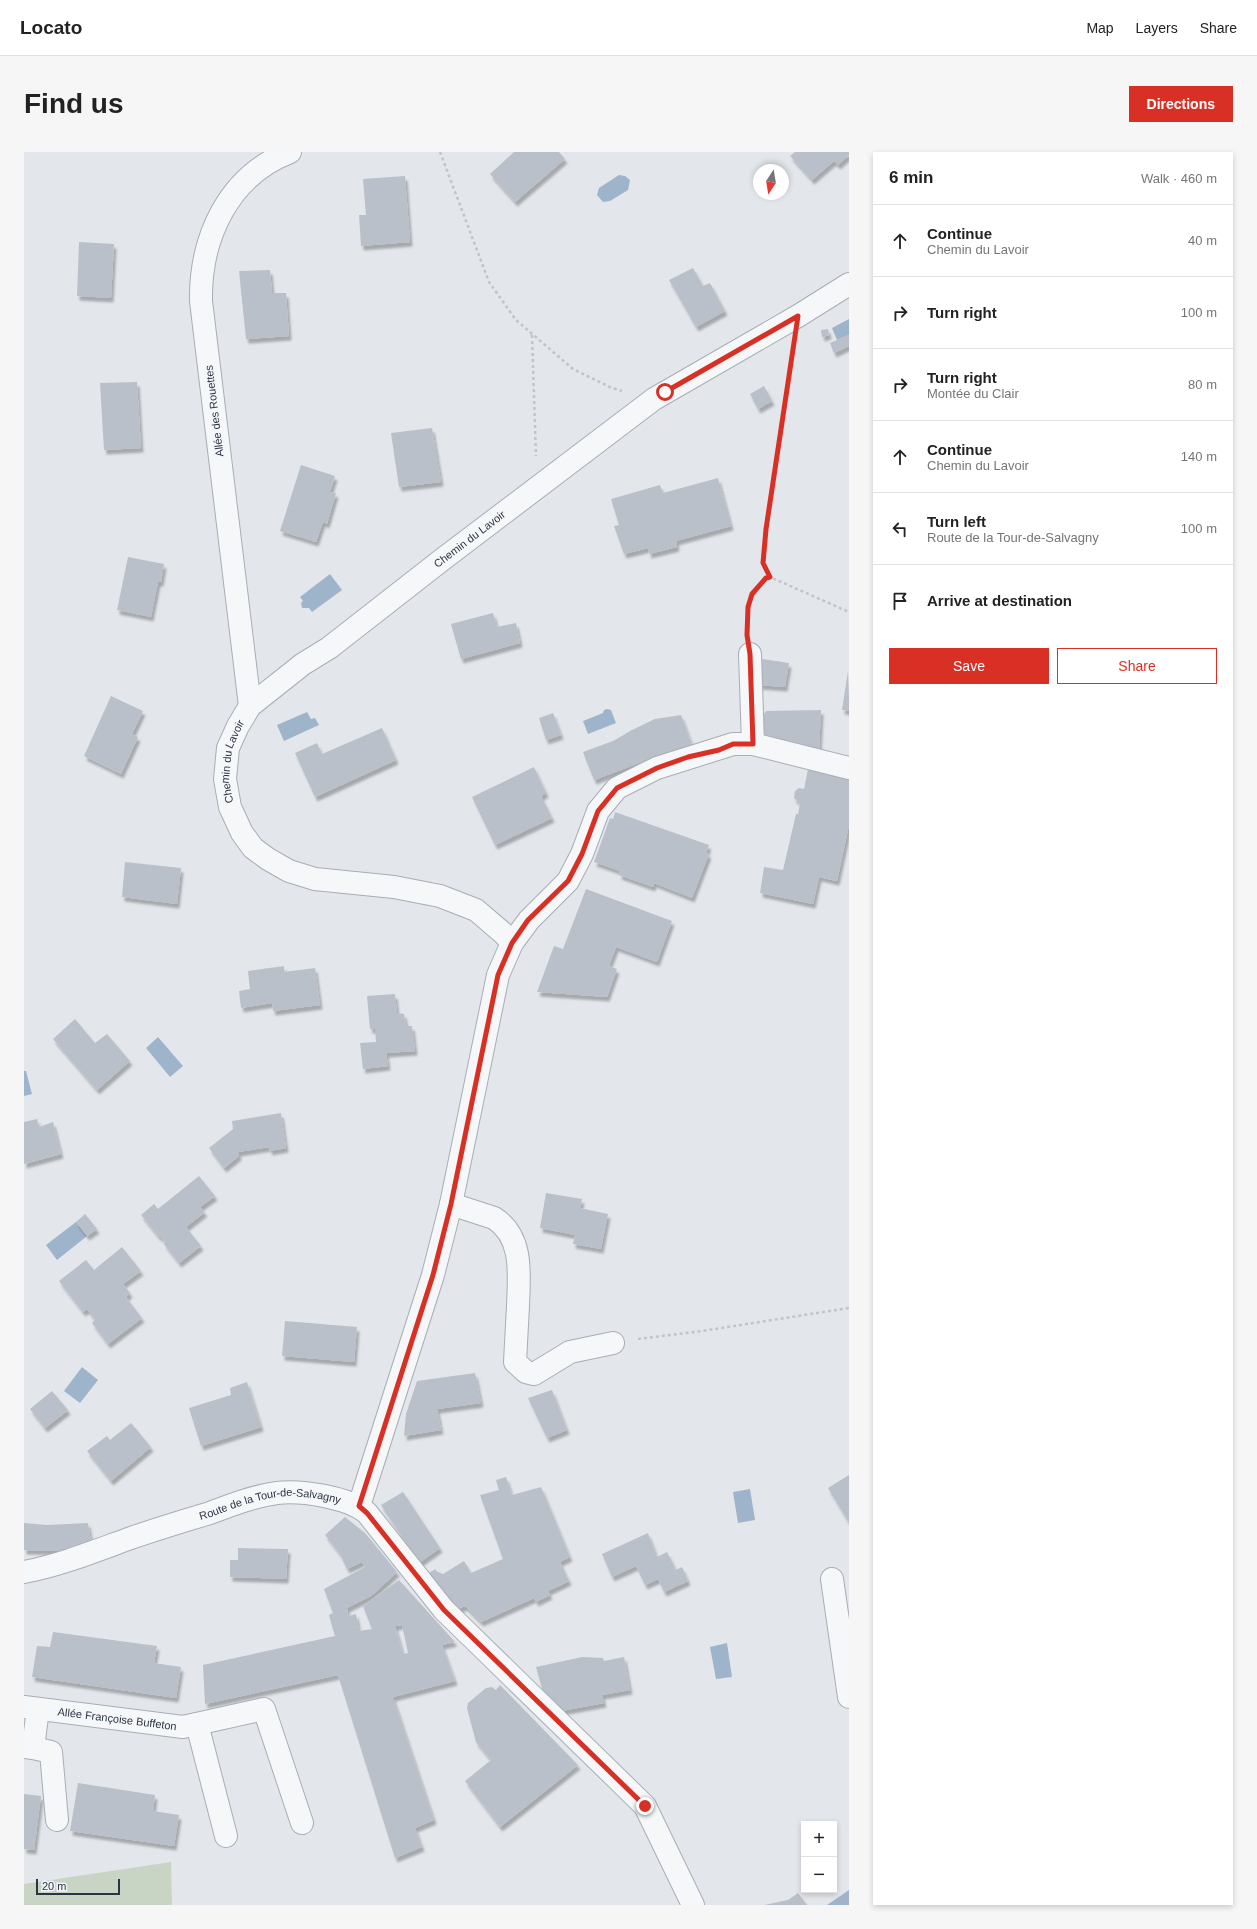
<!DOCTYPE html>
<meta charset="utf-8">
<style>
:root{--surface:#fff;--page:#f6f6f6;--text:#222;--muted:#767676;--line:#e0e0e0;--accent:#d93025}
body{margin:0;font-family:Helvetica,sans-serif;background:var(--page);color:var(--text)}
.controls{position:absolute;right:12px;bottom:12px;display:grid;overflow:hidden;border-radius:0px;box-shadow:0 2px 6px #0003}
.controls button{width:36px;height:36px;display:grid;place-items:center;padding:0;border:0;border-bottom:1px solid var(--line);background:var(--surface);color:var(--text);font:20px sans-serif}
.compass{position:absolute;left:729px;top:12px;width:36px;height:36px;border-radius:50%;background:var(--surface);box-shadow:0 2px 6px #0003;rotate:192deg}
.scale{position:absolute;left:12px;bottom:10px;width:84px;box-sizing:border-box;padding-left:4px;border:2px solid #2b3444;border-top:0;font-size:11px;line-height:14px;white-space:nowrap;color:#2b3444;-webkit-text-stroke:3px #f3f5f8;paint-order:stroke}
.stop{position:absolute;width:12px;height:12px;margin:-9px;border:3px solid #d93025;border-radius:50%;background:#fff}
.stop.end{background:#d93025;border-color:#fff;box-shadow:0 1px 4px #0008}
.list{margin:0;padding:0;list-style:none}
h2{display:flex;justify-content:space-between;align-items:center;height:52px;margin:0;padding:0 16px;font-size:17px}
h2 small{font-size:13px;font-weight:400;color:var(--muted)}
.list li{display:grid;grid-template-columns:26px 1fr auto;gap:12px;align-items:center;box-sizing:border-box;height:72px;padding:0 16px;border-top:1px solid var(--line)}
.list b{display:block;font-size:15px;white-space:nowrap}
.list p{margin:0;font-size:13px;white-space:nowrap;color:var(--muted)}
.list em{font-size:13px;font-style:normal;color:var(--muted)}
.actions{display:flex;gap:8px;padding:12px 16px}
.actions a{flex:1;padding:9px 0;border:1px solid var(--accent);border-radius:0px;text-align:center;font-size:14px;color:var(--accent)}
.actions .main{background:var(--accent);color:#fff}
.icon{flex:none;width:22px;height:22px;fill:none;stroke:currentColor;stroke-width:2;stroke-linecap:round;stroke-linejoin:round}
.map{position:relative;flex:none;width:825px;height:1753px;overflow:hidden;border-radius:0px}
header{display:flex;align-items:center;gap:24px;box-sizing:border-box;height:56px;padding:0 20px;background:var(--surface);border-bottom:1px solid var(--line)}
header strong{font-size:19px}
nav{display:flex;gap:22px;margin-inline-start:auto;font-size:14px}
.intro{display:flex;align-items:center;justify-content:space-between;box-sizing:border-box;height:96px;padding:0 24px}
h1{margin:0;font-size:28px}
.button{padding:10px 18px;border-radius:0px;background:var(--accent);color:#fff;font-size:14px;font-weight:700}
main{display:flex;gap:24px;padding:0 24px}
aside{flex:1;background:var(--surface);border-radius:0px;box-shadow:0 2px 6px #0003}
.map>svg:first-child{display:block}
</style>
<header>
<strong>Locato</strong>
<nav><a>Map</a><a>Layers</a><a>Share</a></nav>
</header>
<div class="intro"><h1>Find us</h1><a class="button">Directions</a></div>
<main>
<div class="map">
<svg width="825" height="1753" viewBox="0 0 825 1753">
<defs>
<filter id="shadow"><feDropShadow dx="2.5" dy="4.5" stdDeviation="1" flood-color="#0004"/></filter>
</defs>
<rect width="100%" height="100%" fill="#e3e6eb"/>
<path fill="#c9d5c4" d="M147,1710L148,1753H0V1732Z"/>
<path fill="#9eb4cb" d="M595,23L601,24L606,28L604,38L586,49L579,50L573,43L575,36Z
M825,167V183L813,188L808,176Z
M306,422L318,438L288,460L285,456H278L277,451L279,449L276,445Z
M583,557L587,558L592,571L564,582L559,569L579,561L580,558Z
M283,560L287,567L291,566L295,573L260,589L253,573Z
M134,885L159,914L146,925L122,896Z
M0,919H2L8,942L0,944Z
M52,1070L63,1084L33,1108L22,1093Z
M58,1215L74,1228L56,1251L40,1239Z
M726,1337L731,1368L714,1371L709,1340Z
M703,1491L708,1525L692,1527L686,1495Z
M825,1738V1753H803Z"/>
<path fill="#bac0c9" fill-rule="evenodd" filter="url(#shadow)" d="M490,0H535L541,7L491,50L466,22Z
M771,0H825V3L814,13L810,9L788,28L766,4Z
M381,24L386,90L337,94L335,63H342L339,27Z
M55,90L90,92L87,146L53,144Z
M669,116L679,134L686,131L701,159L672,175L645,128Z
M246,118L248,141H262L265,184L222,187L215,119Z
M804,177L805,183L798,185L797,178Z
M825,183V194L810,201L806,191Z
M113,230L117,296L80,298L76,231Z
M740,234L748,249L734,257L726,242Z
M408,276L417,330L375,335L367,281Z
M277,313L311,324L306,340L312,341L303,372L299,370L292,390L256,379Z
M694,326L707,374L652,389L653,395L625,402L624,396L600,402L590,374L595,373L587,347L636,333L639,341Z
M104,405L140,412L137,430H134L127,465L93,458Z
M469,461L473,475L492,471L496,491L437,507L427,472Z
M732,506L765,511L761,535L734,533Z
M824,519L825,559L818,558Z
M87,544L119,559L108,582L114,585L97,622L60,604Z
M797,558L795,598L742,587L738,581L737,567L742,559Z
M529,561L537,583L522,588L515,566Z
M657,563L669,596L641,601L570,628L559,600L589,589L608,578L631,567Z
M358,576L372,608L291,645L271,601L293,591L298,602Z
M510,615L522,641L517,644L528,666L471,693L448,645Z
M784,617L825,627V673L813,729L795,725L789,752L736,741L740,715L759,718L772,662H774L776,651L770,646L771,639L775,636L780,637Z
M591,660L685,693L682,701L685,702L668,746L630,731L629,735L595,723L596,719L570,710L586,666L589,667Z
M101,710L157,716L153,752L98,745Z
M562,737L648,769L633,810L592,795L585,814L593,817L583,845L513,840L530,794L539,797Z
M260,814V820L291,816L296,853L249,859L248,851L217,856L215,839L226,837L224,819Z
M371,842L373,861L380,862L382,874H388L391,899L362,901L364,914L339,917L336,891L352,890L351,877H346L343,844Z
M51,867L71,891L83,882L106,909L73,938L29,887Z
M257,961L262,996L246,999L245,995L214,1000L215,1004L200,1016L185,996L209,977L208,969Z
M13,967L15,975L29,970L37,1002L0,1012V970Z
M175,1024L191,1044L176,1055L181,1060L162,1075L177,1094L155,1111L140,1092L141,1090L136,1084L135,1085L117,1063L130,1052L134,1057Z
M522,1041L558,1047L556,1056L584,1062L577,1097L549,1092L551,1083L516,1076Z
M61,1062L73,1077L63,1084L52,1070Z
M98,1095L117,1119L99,1132L106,1141L102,1145L118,1166L84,1192L68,1171L71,1168L63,1157L59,1160L35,1129L62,1108L70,1118Z
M261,1169L333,1175L330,1210L258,1204Z
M451,1221L457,1251L413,1257L417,1278L380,1284L382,1262L393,1229Z
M223,1230L237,1275L177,1294L165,1256L207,1243L206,1236Z
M528,1238L543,1278L523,1286L504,1246Z
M28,1239L44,1258L21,1276L6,1257Z
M107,1271L127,1295L87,1329L63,1299L83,1284L86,1288Z
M825,1323V1371L804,1336Z
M482,1325L488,1343L517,1335L546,1405L536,1410L545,1429L524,1439L526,1443L512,1450L510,1446L457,1470L441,1454L432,1458L406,1425V1420L412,1417V1419L419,1422L440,1409L447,1421L479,1407L456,1343L475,1338L472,1328Z
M379,1340L416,1396L395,1411L357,1353Z
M321,1365L341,1381L373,1420L347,1444L323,1456L324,1464L332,1462L335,1479L348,1477L339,1454L375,1428L431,1490L418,1493L431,1529L369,1545L410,1668L391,1676L398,1695L371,1706L314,1523L181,1552L179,1513L311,1484L305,1463L309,1461L300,1437L341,1415L338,1410L323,1417L316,1402L301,1383ZM378,1473L384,1501L379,1502L371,1474Z
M0,1371L23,1373L64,1371L67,1390L44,1399L0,1398Z
M624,1381L633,1405L643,1400L652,1418L658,1415L664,1429L640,1440L634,1427L621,1433L612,1414L588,1425L578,1402Z
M214,1396L264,1397L262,1427L206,1425V1408H214Z
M29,1480L133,1494L130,1511L157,1515L152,1546L8,1525L13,1494L26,1495Z
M558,1505L579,1506L580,1509L600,1505L606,1538L578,1543L580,1551L537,1559L519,1540L512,1515Z
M476,1533L554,1613L476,1675L441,1629L467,1608L452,1590L443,1556L444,1551L462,1536L468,1535L472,1538Z
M54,1631L131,1643L129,1659L155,1663L150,1694L46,1679Z
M0,1642L17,1644L10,1698L0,1697Z
M774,1741L783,1753H740L764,1748Z"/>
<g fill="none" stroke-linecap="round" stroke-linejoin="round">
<defs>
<g id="minor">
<path d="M726,502L729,592"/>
<path d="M226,554L177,149C176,86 204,24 266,0"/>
<path id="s1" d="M488,791L480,782L452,758L416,744L370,735L291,727L265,719L244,707L229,696L218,681L206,655L201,627L204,596L214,574L226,554L279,512L305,496L419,407L630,247L774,164L825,132"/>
<path d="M427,1052L470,1066C500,1085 495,1123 494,1154C493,1173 492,1191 491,1210L502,1220L510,1222L546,1200L589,1191"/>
<path d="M335,1354L409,1123L427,1052L474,823L488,791L505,768L544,729L558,702L574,659L593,636L633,616L709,592H729L825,616"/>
<path id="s2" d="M0,1420C37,1413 71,1399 107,1386C133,1377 159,1369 186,1361C207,1353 230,1344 253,1341C277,1338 324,1345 343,1361L420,1458L621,1654L669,1753"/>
<path d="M808,1427L825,1545"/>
<path id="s3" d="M0,1555L159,1575L240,1557L278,1671"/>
<path d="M173,1572L202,1684"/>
<path d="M0,1595L9,1596L14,1557"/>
<path d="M9,1596L27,1600L33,1668"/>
</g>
</defs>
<use href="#minor" stroke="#a8adb6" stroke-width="24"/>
<path stroke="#c1c4ca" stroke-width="2.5" stroke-dasharray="3 3" stroke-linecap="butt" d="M416,0L465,130L492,168L549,217L588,236L598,239
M508,183L512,304
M768,198L740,398L739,411L746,425L825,460
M723,478C724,451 725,447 742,426L746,425
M614,1187L678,1179L825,1156"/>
<use href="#minor" stroke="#f6f7f9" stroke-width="22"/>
</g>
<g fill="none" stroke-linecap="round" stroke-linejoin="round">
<path stroke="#d93025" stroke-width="5" d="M621,1654L420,1458L343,1361L335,1354L409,1123L427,1052L474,823L488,791L504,768L544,729L558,702L574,659L593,636L633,616L664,605L695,598L709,592H729L726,502L723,483L724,455L728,442L742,426L746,425L739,411L742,377L774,164L641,240"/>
</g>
<g text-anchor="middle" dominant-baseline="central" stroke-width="3" stroke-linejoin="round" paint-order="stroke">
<g font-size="11" fill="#2b3444" stroke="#f3f5f8">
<text transform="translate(190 259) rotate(-97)">Allée des Rouettes</text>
<text stroke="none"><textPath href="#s1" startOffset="714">Chemin du Lavoir</textPath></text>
<text stroke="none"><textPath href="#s1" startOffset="378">Chemin du Lavoir</textPath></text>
<text stroke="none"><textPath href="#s2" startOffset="257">Route de la Tour-de-Salvagny</textPath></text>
<text stroke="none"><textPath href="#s3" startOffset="94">Allée Françoise Buffeton</textPath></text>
</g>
</g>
</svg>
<div class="controls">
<button>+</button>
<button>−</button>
</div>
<svg class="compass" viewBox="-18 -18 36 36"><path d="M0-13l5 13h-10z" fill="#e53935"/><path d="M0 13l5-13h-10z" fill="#767676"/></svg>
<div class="scale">20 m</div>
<div class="stop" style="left:641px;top:240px"></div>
<div class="stop end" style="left:621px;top:1654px"></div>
</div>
<aside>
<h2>6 min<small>Walk · 460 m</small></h2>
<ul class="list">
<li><svg class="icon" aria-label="ahead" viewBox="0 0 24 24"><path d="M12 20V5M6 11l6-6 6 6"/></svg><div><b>Continue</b><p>Chemin du Lavoir</p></div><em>40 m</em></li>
<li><svg class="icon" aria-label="right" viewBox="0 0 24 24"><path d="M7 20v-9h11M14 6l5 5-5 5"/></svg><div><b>Turn right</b></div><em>100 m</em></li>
<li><svg class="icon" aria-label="right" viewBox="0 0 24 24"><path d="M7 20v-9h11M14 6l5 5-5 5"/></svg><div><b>Turn right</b><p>Montée du Clair</p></div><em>80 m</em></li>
<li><svg class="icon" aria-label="ahead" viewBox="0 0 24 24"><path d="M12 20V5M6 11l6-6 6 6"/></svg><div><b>Continue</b><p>Chemin du Lavoir</p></div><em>140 m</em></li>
<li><svg class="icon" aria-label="left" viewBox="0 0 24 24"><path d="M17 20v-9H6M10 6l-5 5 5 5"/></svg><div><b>Turn left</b><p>Route de la Tour-de-Salvagny</p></div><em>100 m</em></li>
<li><svg class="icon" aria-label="arrive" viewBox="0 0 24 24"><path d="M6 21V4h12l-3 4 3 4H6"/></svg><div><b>Arrive at destination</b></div></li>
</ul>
<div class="actions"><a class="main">Save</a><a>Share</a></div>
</aside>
</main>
